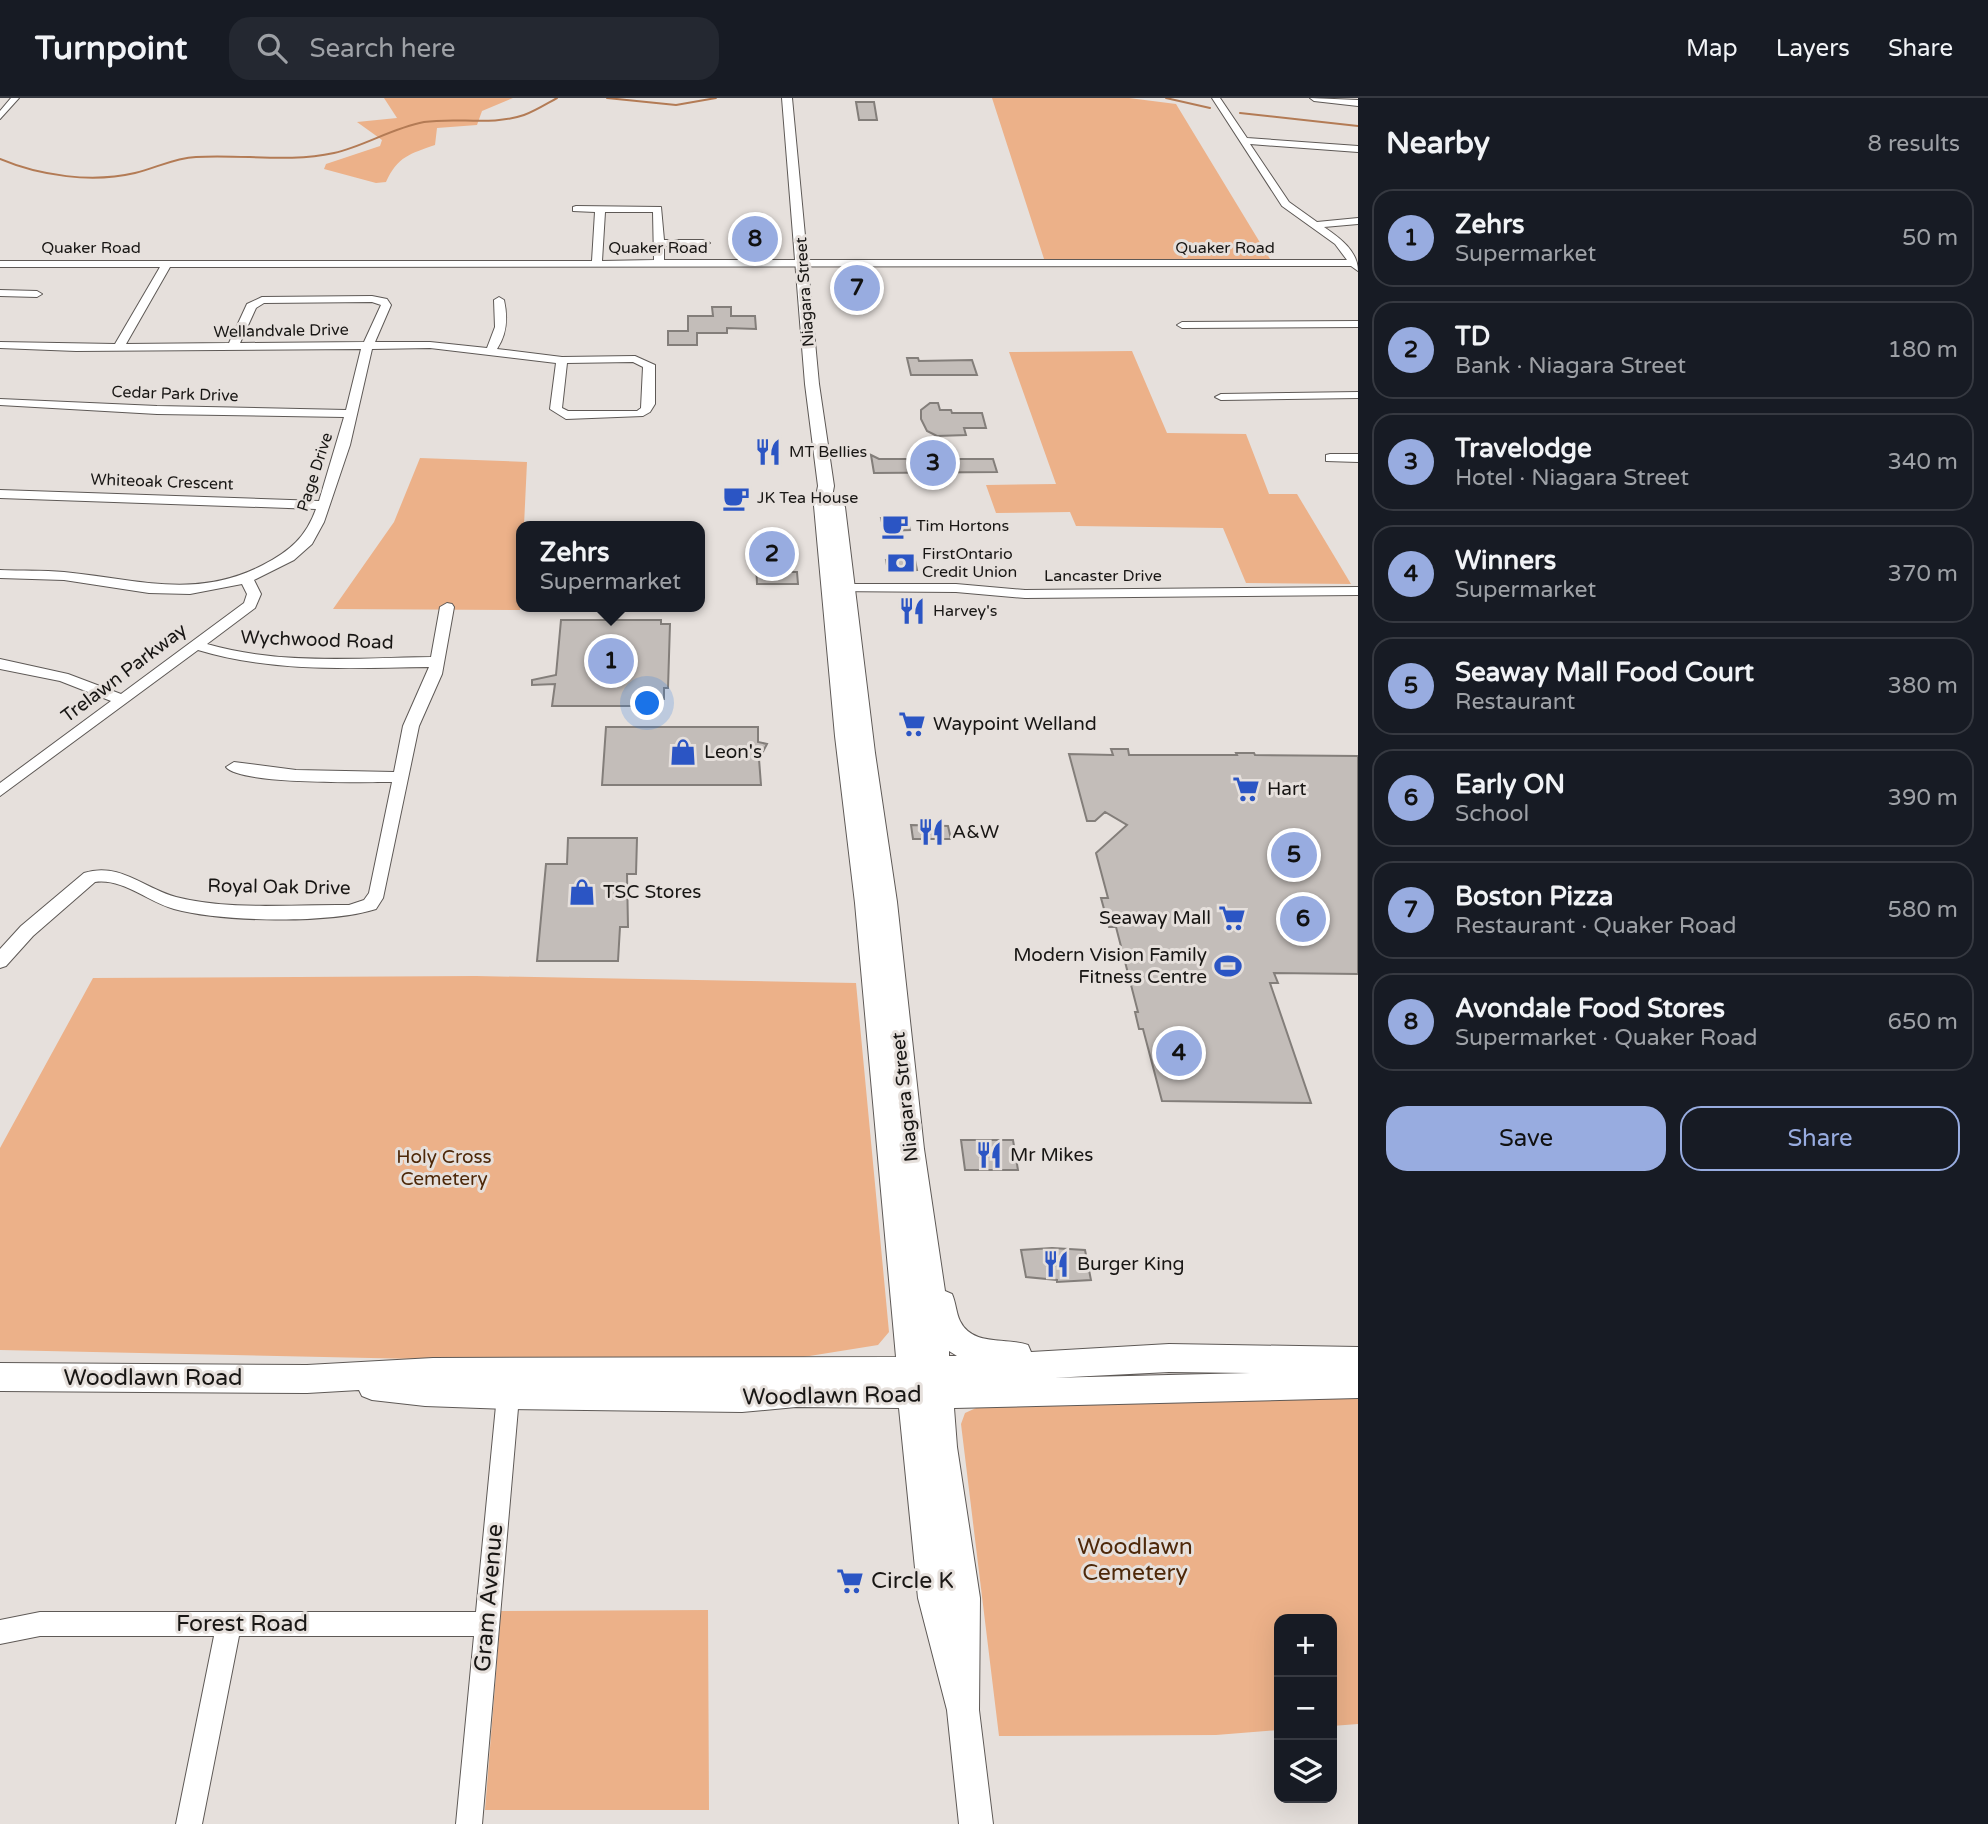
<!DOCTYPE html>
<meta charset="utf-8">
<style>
:root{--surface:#171b24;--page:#242831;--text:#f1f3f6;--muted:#9ea1a6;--line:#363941;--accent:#98ace0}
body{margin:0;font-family:"Varela Round",sans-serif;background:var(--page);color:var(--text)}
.controls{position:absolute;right:21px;bottom:21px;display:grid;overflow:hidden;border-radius:14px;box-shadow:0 7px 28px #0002}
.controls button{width:63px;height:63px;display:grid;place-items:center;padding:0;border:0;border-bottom:2px solid var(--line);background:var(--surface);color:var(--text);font:35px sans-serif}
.you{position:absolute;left:648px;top:606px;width:24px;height:24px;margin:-18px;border:5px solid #fff;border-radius:50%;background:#1a73e8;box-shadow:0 0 0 10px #1a73e833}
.badge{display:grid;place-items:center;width:46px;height:46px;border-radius:50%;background:var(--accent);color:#111;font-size:23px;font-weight:700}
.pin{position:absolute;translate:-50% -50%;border:4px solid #fff;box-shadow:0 2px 7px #0006}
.popup{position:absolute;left:516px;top:423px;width:189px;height:91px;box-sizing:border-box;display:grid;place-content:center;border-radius:14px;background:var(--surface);filter:drop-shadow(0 2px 5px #0005);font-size:23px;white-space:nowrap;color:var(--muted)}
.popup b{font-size:26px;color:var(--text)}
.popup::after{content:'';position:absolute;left:50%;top:100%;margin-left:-14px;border:14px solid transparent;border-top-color:var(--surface)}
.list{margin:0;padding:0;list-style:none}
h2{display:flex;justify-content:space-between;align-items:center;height:91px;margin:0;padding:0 28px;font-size:30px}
h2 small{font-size:23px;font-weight:400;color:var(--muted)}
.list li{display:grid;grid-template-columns:46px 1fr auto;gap:21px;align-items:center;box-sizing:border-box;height:98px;margin:0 14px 14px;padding:0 14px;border:2px solid var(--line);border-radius:21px}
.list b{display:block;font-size:26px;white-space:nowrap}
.list p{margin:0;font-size:23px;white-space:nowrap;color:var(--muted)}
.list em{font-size:23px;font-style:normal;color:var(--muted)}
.actions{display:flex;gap:14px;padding:21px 28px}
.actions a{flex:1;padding:16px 0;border:2px solid var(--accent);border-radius:21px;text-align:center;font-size:24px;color:var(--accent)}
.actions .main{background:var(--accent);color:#111}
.icon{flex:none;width:38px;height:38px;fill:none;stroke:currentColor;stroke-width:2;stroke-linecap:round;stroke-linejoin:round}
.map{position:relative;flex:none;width:1358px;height:1726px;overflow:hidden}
header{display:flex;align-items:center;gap:42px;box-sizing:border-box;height:98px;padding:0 35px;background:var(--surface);border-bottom:2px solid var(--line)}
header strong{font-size:33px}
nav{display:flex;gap:38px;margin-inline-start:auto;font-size:24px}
.search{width:490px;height:63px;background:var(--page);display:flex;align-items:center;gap:18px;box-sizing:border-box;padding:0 24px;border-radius:21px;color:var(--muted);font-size:26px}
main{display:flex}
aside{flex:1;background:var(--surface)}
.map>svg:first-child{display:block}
</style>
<header>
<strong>Turnpoint</strong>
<div class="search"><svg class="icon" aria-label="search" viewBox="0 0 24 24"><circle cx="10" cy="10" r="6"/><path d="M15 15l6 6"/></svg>Search here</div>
<nav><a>Map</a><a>Layers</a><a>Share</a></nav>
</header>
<main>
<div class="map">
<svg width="1358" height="1726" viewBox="0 0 1358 1726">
<rect width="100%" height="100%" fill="#e6e0dc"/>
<path fill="#ecb189" d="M384,0H513L482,13L477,27L437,30L435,47C410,56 398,58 386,84L376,85L324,71L326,66L380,48L382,42L357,24L397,20Z
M992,0H1129L1176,6L1270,161L1045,164Z
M1132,253L1167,335L1246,336L1269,396H1297L1351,486L1246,485L1223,430L1076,428L1070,414L996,415L986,387L1056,386L1009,254Z
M420,360L527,364L520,512L333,511L394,424Z
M476,878L856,885L889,1234L878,1247L797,1260L417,1261L0,1252V1050L93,880Z
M1358,1300V1626L1332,1628V1521H1279V1632L1216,1637L999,1638L961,1326L965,1315L976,1310L1235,1301Z
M708,1512L709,1712H485L501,1513Z"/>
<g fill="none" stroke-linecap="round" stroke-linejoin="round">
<path stroke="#b37b55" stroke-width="2" d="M607,0L676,7L716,0
M1166,0L1210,10
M1240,15L1358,28
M0,61C40,78 92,85 135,75C156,70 174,60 196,59C242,56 289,65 334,55C365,48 392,30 424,24C457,19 492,28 524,17C535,13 546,6 557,0"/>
</g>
<path fill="#c3bdb9" stroke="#837e7a" stroke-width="2" d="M856,4H874L877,22H859Z
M843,183H868L871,197H846Z
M712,209H731V218H755L756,231L727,230V235H697V247H668V233H688V218H713Z
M907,260H918L919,263L972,262L977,277H911Z
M930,305H938L940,312H951L952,315H982L986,330H964L966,337L937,338L927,333L921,321V312Z
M871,357L879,361H993L997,374L874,375Z
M881,420H907L910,432L884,433Z
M755,443L786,444V449H790L780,474H797L798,486H757Z
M910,461L915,462L917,472L888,473L886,462Z
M561,522H661V526H670L668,590H664V601H655V608H552L555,586L532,587V582L556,577Z
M606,629H758V644L767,646L759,661L761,687H602Z
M1111,651H1128L1129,657H1237L1236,655H1254L1255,657L1358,658V876L1274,875L1278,885H1270L1311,1005L1162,1003L1143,931H1139L1135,914H1138L1116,829H1109L1101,800H1108L1096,755L1127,727L1105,714L1095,723H1087L1069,656L1113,657Z
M911,727L948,728L951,741H913Z
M568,740H637L636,776H627L628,829H620L618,863H537L546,766H567Z
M961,1042H1013L1018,1072H965Z
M1052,1150L1085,1152L1091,1182L1057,1184V1182L1026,1179L1021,1152Z"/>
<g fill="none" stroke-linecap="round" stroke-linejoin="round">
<defs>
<path id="minor" d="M11,0H19L0,21V13Z
M1212,0H1220L1247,40L1358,48V54L1250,46L1289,104L1317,124L1358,120V126L1324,129C1340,140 1358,153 1358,173L1351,168L170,169L126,246L229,245L247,206L262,199L372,198L387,201L391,207L375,244H430L487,250L495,229L494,202L499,199L504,202C508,220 507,236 497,251L562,259L635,258L655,267V306L650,314L643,318L566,321L550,311L556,265L430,250L372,251L350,347L324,424L312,446L294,462L254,482L261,496L255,510L207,546C280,567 356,560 431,559L440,509L447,505L452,506L454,509L442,576L419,628L383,800L376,811C329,826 222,824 174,811C148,804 123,780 95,784L33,838L6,868L0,870V851L21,828L84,775C120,764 143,790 176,799C231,813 292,806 349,807L364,802L369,795L392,684C364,684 241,687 226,669L234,664L296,672L394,674L403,628L429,569C351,570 274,575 198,552L0,698V685L111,603L60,583L0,571V561L68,576L121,596L244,505L247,496L242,486L190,496L149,495L64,482L0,480V472C21,473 43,472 64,474C136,481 195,502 263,467C290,453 306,439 316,411L0,400V392L319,403L344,319L157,316L0,307V301L157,308L346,312L361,251L76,253L0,250V244L115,246L160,169H0V163H592L595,114L573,113V109L576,108L661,109L664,142H705L710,145L705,148H664V162H1347L1335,146L1282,108ZM605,114H653L654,162L602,163ZM372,204L381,207L364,244L240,245L256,210L264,205ZM633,264L643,269L641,310L637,313H568L562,310L567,265Z
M1310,0L1358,2V8L1314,3Z
M0,192L37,193L42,196L37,199L0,198Z
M1358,223V229L1182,230L1177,227L1182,224Z
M1358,294V300L1221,302L1215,299L1221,296Z
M1330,356H1358V364L1326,363V357Z
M833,486H956L1025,492L1358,489V497L1025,500L956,494L828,493V487Z
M509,1276L517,1279L520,1287L482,1726H456L474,1538H239L202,1726H176L214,1538H40L0,1546V1522L40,1514H476L498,1287L501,1279Z"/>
<path id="major" d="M782,0H792L819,286L834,388L832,399L840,400L845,409L875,655L897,804L924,1051L945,1193L952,1196C956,1205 956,1215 960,1223C973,1249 1006,1239 1028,1247L1031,1254L1169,1246L1358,1249V1300L954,1310L957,1349L980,1500L979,1612L993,1726H959L947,1612L918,1500L899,1310L796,1309L742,1314L508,1311L425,1308L372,1302L362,1298L359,1292L307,1295L0,1293V1265L307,1267L433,1260L896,1259L855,805L835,638L814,408L818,388L805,286ZM949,1253L957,1258H949ZM1169,1274L1250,1275L1047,1280H1051Z"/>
</defs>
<use href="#minor" stroke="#5e5956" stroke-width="2"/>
<use href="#major" stroke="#5e5956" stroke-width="2"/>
<use href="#minor" fill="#fff" fill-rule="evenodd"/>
<use href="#major" fill="#fff" fill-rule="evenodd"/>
</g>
<defs>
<symbol id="restaurant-bare" viewBox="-9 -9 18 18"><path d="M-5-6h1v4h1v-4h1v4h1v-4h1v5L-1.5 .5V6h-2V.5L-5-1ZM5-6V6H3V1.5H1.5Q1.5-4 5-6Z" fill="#2b55c4" stroke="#e6e0dc" stroke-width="2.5" paint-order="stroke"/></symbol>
<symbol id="cafe-bare" viewBox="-9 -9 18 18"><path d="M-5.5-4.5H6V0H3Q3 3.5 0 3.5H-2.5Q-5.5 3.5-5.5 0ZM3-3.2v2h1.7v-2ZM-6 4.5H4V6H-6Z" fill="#2b55c4" stroke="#e6e0dc" stroke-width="2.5" paint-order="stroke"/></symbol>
<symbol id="bank-bare" viewBox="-9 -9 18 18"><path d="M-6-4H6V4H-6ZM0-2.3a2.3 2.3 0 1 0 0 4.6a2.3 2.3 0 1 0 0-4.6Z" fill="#2b55c4" stroke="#e6e0dc" stroke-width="2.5" paint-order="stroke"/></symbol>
<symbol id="supermarket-bare" viewBox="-9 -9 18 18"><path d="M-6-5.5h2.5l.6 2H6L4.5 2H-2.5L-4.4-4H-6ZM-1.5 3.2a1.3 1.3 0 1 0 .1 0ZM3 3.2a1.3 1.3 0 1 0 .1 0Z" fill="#2b55c4" stroke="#e6e0dc" stroke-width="2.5" paint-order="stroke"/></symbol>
<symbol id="shop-bare" viewBox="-9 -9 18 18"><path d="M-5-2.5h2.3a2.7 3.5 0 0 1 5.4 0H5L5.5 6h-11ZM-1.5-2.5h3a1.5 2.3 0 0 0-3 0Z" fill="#2b55c4" stroke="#e6e0dc" stroke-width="2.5" paint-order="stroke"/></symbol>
<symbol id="stadium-bare" viewBox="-9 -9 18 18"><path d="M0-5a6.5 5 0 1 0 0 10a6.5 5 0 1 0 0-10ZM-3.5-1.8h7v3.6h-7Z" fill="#2b55c4" stroke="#e6e0dc" stroke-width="2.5" paint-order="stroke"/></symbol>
</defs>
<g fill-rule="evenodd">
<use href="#restaurant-bare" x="749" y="335" width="38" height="38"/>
<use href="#cafe-bare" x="717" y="381" width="38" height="38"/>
<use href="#cafe-bare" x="876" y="409" width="38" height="38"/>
<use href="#bank-bare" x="882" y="446" width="38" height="38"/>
<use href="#restaurant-bare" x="893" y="494" width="38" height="38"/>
<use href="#supermarket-bare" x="893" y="607" width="38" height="38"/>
<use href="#shop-bare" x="664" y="635" width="38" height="38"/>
<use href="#supermarket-bare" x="1227" y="672" width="38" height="38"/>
<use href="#restaurant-bare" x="912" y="715" width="38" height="38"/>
<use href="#shop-bare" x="563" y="775" width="38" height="38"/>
<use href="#supermarket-bare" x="1213" y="801" width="38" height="38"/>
<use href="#stadium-bare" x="1209" y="849" width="38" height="38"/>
<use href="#restaurant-bare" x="970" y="1038" width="38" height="38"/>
<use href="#restaurant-bare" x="1037" y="1147" width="38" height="38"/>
<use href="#supermarket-bare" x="831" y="1464" width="38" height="38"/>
</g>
<g text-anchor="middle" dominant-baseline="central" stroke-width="6" stroke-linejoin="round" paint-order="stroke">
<g font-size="16" fill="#181614" stroke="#e6e0dc">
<text x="91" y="150">Quaker Road</text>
<text x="658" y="150">Quaker Road</text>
<text x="1225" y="150">Quaker Road</text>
<text transform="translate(805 194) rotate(-94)">Niagara Street</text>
<text transform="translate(281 233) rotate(-1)">Wellandvale Drive</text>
<text transform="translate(175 296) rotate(2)">Cedar Park Drive</text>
<text transform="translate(315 374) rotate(-72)">Page Drive</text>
<text transform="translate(162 384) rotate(2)">Whiteoak Crescent</text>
<text x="1103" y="478">Lancaster Drive</text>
</g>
<g font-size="16" fill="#181614" stroke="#e6e0dc" text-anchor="start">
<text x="789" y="354">MT Bellies</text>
<text x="757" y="400">JK Tea House</text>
<text x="916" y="428">Tim Hortons</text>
<text x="922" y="456">FirstOntario<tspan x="922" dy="18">Credit Union</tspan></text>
<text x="933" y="513">Harvey's</text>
</g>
<g font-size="19" fill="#181614" stroke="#e6e0dc">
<text transform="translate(317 542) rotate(2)">Wychwood Road</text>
<text transform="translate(124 575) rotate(-37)">Trelawn Parkway</text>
<text transform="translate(279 789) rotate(1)">Royal Oak Drive</text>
<text transform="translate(905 999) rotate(-96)">Niagara Street</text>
</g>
<g font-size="19" fill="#181614" stroke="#e6e0dc" text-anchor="start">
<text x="933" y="626">Waypoint Welland</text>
<text x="704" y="654">Leon's</text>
<text x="1267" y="691">Hart</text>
<text x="952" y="734">A&amp;W</text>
<text x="603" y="794">TSC Stores</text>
<text x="1211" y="820" text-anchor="end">Seaway Mall</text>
<text x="1207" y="857" text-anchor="end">Modern Vision Family<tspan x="1207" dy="22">Fitness Centre</tspan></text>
<text x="1010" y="1057">Mr Mikes</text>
<text x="1077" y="1166">Burger King</text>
</g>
<g font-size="19" fill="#4e2809" stroke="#e6e0dc">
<text x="444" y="1059">Holy Cross<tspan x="444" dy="22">Cemetery</tspan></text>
</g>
<g font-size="23" fill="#181614" stroke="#e6e0dc">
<text x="153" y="1280">Woodlawn Road</text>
<text transform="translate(832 1298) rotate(-1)">Woodlawn Road</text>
<text transform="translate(489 1500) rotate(-85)">Gram Avenue</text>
<text x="242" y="1526">Forest Road</text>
</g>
<g font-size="23" fill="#4e2809" stroke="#e6e0dc">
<text x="1135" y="1449">Woodlawn<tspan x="1135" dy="26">Cemetery</tspan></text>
</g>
<g font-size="23" fill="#181614" stroke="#e6e0dc" text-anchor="start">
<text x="871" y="1483">Circle K</text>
</g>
</g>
</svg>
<div class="controls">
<button>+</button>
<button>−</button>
<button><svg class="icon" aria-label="layers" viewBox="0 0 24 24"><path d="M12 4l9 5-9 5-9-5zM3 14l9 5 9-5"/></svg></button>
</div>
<div class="you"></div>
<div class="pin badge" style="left:611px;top:563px">1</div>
<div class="popup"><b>Zehrs</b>Supermarket</div>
<div class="pin badge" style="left:772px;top:456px">2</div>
<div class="pin badge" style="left:933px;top:365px">3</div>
<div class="pin badge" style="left:1179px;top:955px">4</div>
<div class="pin badge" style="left:1294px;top:757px">5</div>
<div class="pin badge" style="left:1303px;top:821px">6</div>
<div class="pin badge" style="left:857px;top:190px">7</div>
<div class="pin badge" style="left:755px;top:141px">8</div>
</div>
<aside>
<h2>Nearby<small>8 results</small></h2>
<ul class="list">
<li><span class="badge">1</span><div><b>Zehrs</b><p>Supermarket</p></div><em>50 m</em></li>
<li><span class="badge">2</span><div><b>TD</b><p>Bank · Niagara Street</p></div><em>180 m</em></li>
<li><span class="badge">3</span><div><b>Travelodge</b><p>Hotel · Niagara Street</p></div><em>340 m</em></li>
<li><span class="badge">4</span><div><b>Winners</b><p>Supermarket</p></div><em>370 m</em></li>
<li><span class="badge">5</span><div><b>Seaway Mall Food Court</b><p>Restaurant</p></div><em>380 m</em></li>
<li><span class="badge">6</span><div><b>Early ON</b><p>School</p></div><em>390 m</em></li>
<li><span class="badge">7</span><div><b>Boston Pizza</b><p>Restaurant · Quaker Road</p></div><em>580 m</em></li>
<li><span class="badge">8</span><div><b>Avondale Food Stores</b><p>Supermarket · Quaker Road</p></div><em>650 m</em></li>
</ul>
<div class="actions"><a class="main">Save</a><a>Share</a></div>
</aside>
</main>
